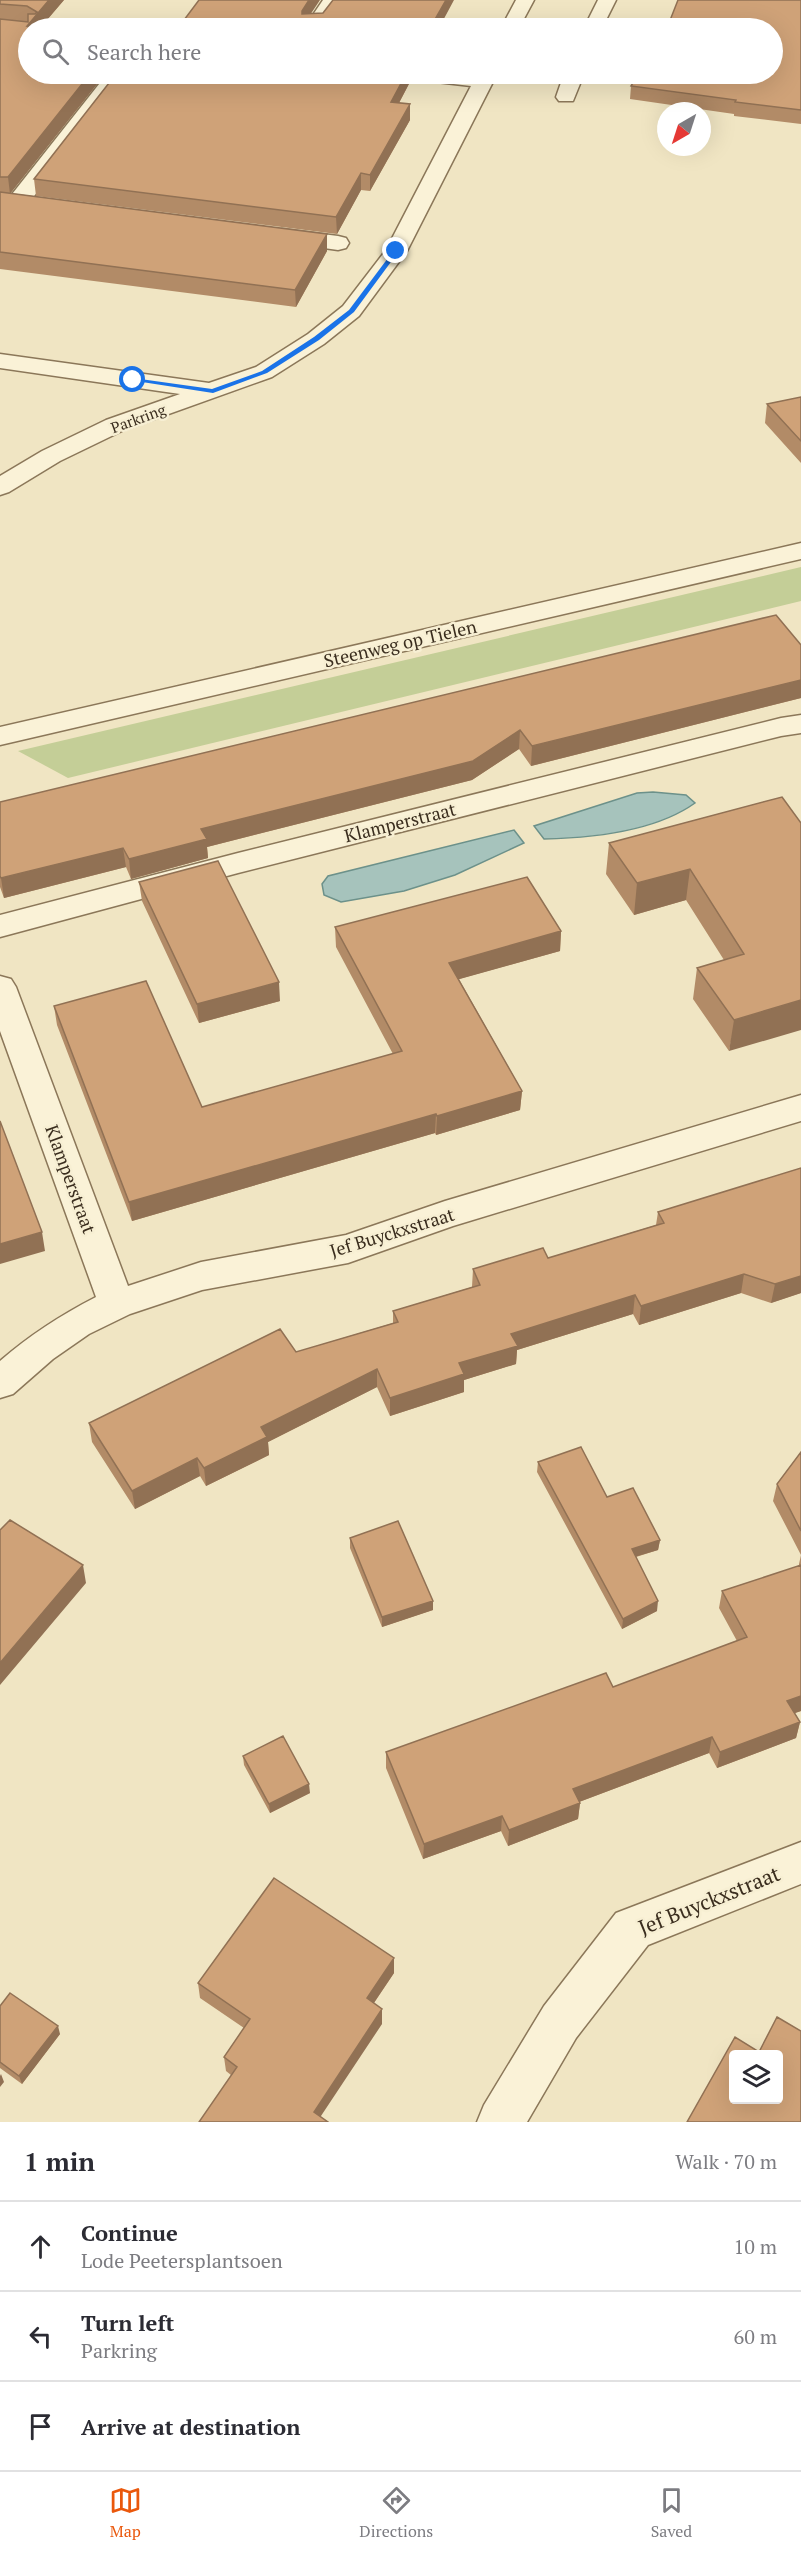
<!DOCTYPE html>
<meta charset="utf-8">
<style>
:root{--surface:#fff;--page:#f2f2f3;--text:#2b2b33;--muted:#7c7c81;--line:#e1e1e2;--accent:#ea580c}
body{margin:0;font-family:"PT Serif",serif;background:var(--page);color:var(--text)}
.controls{position:absolute;right:18px;bottom:18px;display:grid;overflow:hidden;border-radius:6px;box-shadow:0 6px 24px #0002}
.controls button{width:54px;height:54px;display:grid;place-items:center;padding:0;border:0;border-bottom:2px solid var(--line);background:var(--surface);color:var(--text);font:30px sans-serif}
.compass{position:absolute;left:657px;top:102px;width:54px;height:54px;border-radius:50%;background:var(--surface);box-shadow:0 6px 24px #0002;rotate:219deg}
.stop{position:absolute;width:18px;height:18px;margin:-14px;border:4px solid #1a73e8;border-radius:50%;background:#fff}
.stop.end{background:#1a73e8;border-color:#fff;box-shadow:0 2px 6px #0008}
.list{margin:0;padding:0;list-style:none}
h2{display:flex;justify-content:space-between;align-items:center;height:78px;margin:0;padding:0 24px;font-size:26px}
h2 small{font-size:20px;font-weight:400;color:var(--muted)}
.list li{display:grid;grid-template-columns:39px 1fr auto;gap:18px;align-items:center;box-sizing:border-box;height:90px;padding:0 24px;border-top:2px solid var(--line)}
.list b{display:block;font-size:22px;white-space:nowrap}
.list p{margin:0;font-size:20px;white-space:nowrap;color:var(--muted)}
.list em{font-size:20px;font-style:normal;color:var(--muted)}
.icon{flex:none;width:33px;height:33px;fill:none;stroke:currentColor;stroke-width:2;stroke-linecap:round;stroke-linejoin:round}
.map{position:relative;flex:none;width:801px;height:2122px;overflow:hidden}
.search{position:absolute;background:var(--surface);box-shadow:0 6px 24px #0002;left:18px;right:18px;top:18px;height:66px;display:flex;align-items:center;gap:15px;box-sizing:border-box;padding:0 21px;border-radius:33px;color:var(--muted);font-size:22px}
.sheet{height:348px;background:var(--surface)}
nav{display:flex;justify-content:space-around;align-items:center;box-sizing:border-box;height:84px;border-top:2px solid var(--line);background:var(--surface);font-size:16px;color:var(--muted)}
nav a{display:grid;justify-items:center;gap:3px}
nav .on{color:var(--accent)}
.map>svg:first-child{display:block}
</style>
<div class="map">
<svg width="801" height="2122" viewBox="0 0 801 2122">
<rect width="100%" height="100%" fill="#f0e5c3"/>
<path fill="#c4ce97" d="M801,567V601L68,778L18,751Z"/>
<path fill="#a6c3bc" stroke="#6c918a" stroke-width="1.5" d="M653,792L686,795L695,803C656,831 591,838 544,839L534,826L637,793Z
M514,830L524,843L455,875L404,891L341,902L324,895L322,884L328,876Z"/>
<g fill="none" stroke-linecap="round" stroke-linejoin="round">
<defs>
<path id="minor" d="M323,0H342L322,28H304Z
M516,0H534L519,28H501Z
M598,0H616L602,28H584Z
M107,74H127L25,208L17,209L9,208L6,203L9,198Z
M409,74H497L407,251L359,316L324,344L272,377L124,430L60,461L9,492L0,495V476L42,451L106,420L180,394L0,368V354L209,383L256,367L308,334L343,306L386,250L471,86L419,80L412,78Z
M564,74H584L573,101H559L556,97Z
M282,229L338,236L346,238L349,243L346,248L338,250L274,241L271,236L274,231Z
M801,543V559L0,745V727Z
M801,715V733L781,736L238,873L0,937V915L238,853L781,718Z
M0,976L11,979L16,987L128,1286L201,1262L346,1235L445,1201L801,1095V1121L453,1226L348,1263L202,1290L130,1314L89,1334L53,1359L13,1394L0,1398V1361C30,1335 61,1315 96,1297L0,1031Z
M801,1842V1884L648,1945L576,2038L527,2122H477L484,2105L544,2006L616,1913Z"/>
</defs>
<use href="#minor" stroke="#8b7759" stroke-width="3"/>
<use href="#minor" fill="#faf2d7" fill-rule="evenodd"/>
</g>
<path fill="#b28b67" d="M0,0H64L41,27L28,74H105L10,193L327,234V251L296,307L0,269Z
M801,0V124L734,116V114L630,99L631,86Z
M116,74H411V80L399,103L410,120L370,191L361,190L337,234L36,196L34,179Z
M801,397V463L765,423L767,404Z
M801,645V698L531,766L519,749L472,780L207,847L208,858L131,879L126,867L4,898L0,887V802Z
M782,797L729,1051L693,999L697,968L724,960L686,900L634,915L606,874L609,843Z
M139,882L280,1001L199,1023L142,901Z
M335,927L561,931L560,951L459,979L522,1091L520,1110L436,1135L435,1133L132,1221L57,1025L54,1006L202,1107L393,1054L336,947Z
M801,1168V1293L771,1303L741,1293L639,1325L633,1314L517,1350L516,1364L464,1380V1392L390,1416L377,1387L268,1442L269,1455L206,1486L200,1476L135,1509L92,1442L89,1423L296,1352L393,1323V1311L472,1287L473,1269L548,1258L656,1225L658,1212Z
M801,1452V1711L795,1713L800,1722L796,1738L717,1768L709,1753L579,1802L580,1803L578,1819L508,1846L501,1831L423,1859L386,1768V1752L613,1687L737,1641L719,1608L722,1591L799,1566V1564L801,1555L773,1501L777,1484Z
M538,1462L607,1497L660,1540L658,1550L636,1557L657,1611L622,1629L537,1472Z
M350,1538L433,1601V1610L382,1627L350,1548Z
M243,1756L310,1793L270,1813L244,1765Z
M394,1973L374,2003L382,2024L231,2075L226,2071L224,2057L244,2028L200,1998L198,1983Z
M0,2006L60,2034L22,2084L0,2068Z"/>
<path fill="#917154" d="M49,0H64L40,28L27,26Z
M309,0H320L302,27V11Z
M446,0H454L439,28H430Z
M90,74H105L10,194L8,177Z
M406,74H411V80L391,118V102Z
M410,104V120L370,191V175Z
M361,173V190L337,234L336,217Z
M327,234V251L296,307L295,290Z
M801,680V698L531,766L532,746Z
M520,730L519,749L472,780L207,847L208,858L131,879L129,859L201,829Z
M123,848L126,867L4,898L1,878Z
M690,869L686,900L634,915L637,883Z
M561,931L560,951L449,982V963Z
M279,982L280,1001L199,1023L197,1004Z
M801,1000V1030L729,1051L734,1020Z
M522,1091L520,1110L436,1135L437,1116Z
M436,1114L435,1133L132,1221L129,1202Z
M42,1232L45,1251L0,1264V1244Z
M744,1274L741,1293L639,1325L641,1306Z
M801,1276V1293L771,1303L775,1284Z
M635,1295L633,1314L517,1350L516,1364L464,1380V1392L390,1416V1398L459,1363L511,1334Z
M377,1369V1387L268,1442L269,1455L206,1486L204,1468L261,1427Z
M197,1458L200,1476L135,1509L132,1491Z
M660,1540L658,1550L631,1558L632,1549Z
M83,1565L86,1583L0,1685V1663Z
M433,1601V1610L382,1627V1617Z
M658,1601L657,1611L622,1629L623,1619Z
M801,1696V1711L783,1717L787,1701Z
M800,1722L796,1738L717,1768L720,1752Z
M712,1737L709,1753L571,1805L573,1789Z
M309,1784L310,1793L270,1813L269,1804Z
M580,1803L578,1819L508,1846L509,1830Z
M502,1816L501,1831L423,1859L424,1844Z
M394,1958V1973L367,2013V1998Z
M382,2009V2024L317,2122L314,2112Z
M58,2026L60,2034L22,2084L19,2076Z
M1,2074L4,2082L0,2087V2076Z"/>
<path fill="#cfa278" stroke="#917154" stroke-width="1.5" fill-rule="evenodd" d="M0,0H49L27,26L53,28H28V74H90L8,177H0V19L28,22V14H35L37,12L27,6L0,4Z
M199,0H309L302,11V14L323,13L333,0H446L430,28H178Z
M678,0H801V110L735,102L736,100L631,86L638,74H772V28H667Z
M116,74H406L391,102L410,104L370,175L361,173L336,217L34,179Z
M0,192L327,234L295,290L0,252Z
M801,397V441L767,404Z
M776,615L801,645V680L532,746L520,730L473,761L201,829L207,839L129,859L123,848L1,878L0,876V802Z
M782,797L801,823V1000L734,1020L697,968L744,954L690,869L637,883L609,843Z
M218,861L279,982L197,1004L139,882Z
M527,877L561,931L449,963L522,1091L437,1116L436,1114L129,1202L54,1006L146,981L202,1107L402,1051L335,927Z
M0,1121L42,1232L0,1244Z
M801,1168V1276L775,1284L744,1274L641,1306L635,1295L511,1334L518,1346L459,1363L464,1374L390,1398L377,1369L261,1427L267,1437L204,1468L197,1458L132,1491L89,1423L280,1329L296,1352L398,1322L393,1311L480,1285L473,1269L543,1248L548,1258L664,1223L658,1212Z
M581,1447L607,1497L633,1488L660,1540L632,1549L658,1601L623,1619L538,1462Z
M801,1452V1531L777,1484Z
M10,1520L83,1565L0,1663V1530Z
M398,1521L433,1601L382,1617L350,1538Z
M801,1565V1696L787,1701L800,1722L720,1752L712,1737L573,1789L580,1803L509,1830L502,1816L424,1844L386,1752L606,1673L613,1687L747,1637L722,1591Z
M283,1736L309,1784L269,1804L243,1756Z
M274,1878L394,1958L367,1998L382,2009L314,2112L328,2122H199L237,2067L224,2057L250,2019L198,1983Z
M10,1993L58,2026L19,2076L0,2062V2006Z
M777,2017L801,2031V2122H687L735,2037L759,2052ZM734,2055H778V2100H734Z"/>
<path fill="#1a73e8" d="M394,250L399,251L354,312L319,340L267,373L213,393L129,380L133,378L212,389L262,371L314,337L349,310Z"/>
<g text-anchor="middle" dominant-baseline="central" stroke-width="5" stroke-linejoin="round" paint-order="stroke">
<g font-size="15" fill="#3a2d1e" stroke="#f7efd3">
<text transform="translate(138 418) rotate(-20)">Parkring</text>
</g>
<g font-size="18" fill="#3a2d1e" stroke="#f7efd3">
<text transform="translate(400 643) rotate(-13)">Steenweg op Tielen</text>
<text transform="translate(400 822) rotate(-14)">Klamperstraat</text>
<text transform="translate(71 1179) rotate(70)">Klamperstraat</text>
<text transform="translate(392 1232) rotate(-17)">Jef Buyckxstraat</text>
</g>
<g font-size="21" fill="#3a2d1e" stroke="#f7efd3">
<text transform="translate(709 1900) rotate(-22)">Jef Buyckxstraat</text>
</g>
</g>
</svg>
<div class="controls">
<button><svg class="icon" aria-label="layers" viewBox="0 0 24 24"><path d="M12 4l9 5-9 5-9-5zM3 14l9 5 9-5"/></svg></button>
</div>
<svg class="compass" viewBox="-18 -18 36 36"><path d="M0-13l5 13h-10z" fill="#e53935"/><path d="M0 13l5-13h-10z" fill="#7c7c81"/></svg>
<div class="stop" style="left:133px;top:380px"></div>
<div class="stop end" style="left:396px;top:251px"></div>
<div class="search"><svg class="icon" aria-label="search" viewBox="0 0 24 24"><circle cx="10" cy="10" r="6"/><path d="M15 15l6 6"/></svg>Search here</div>
</div>
<section class="sheet">
<h2>1 min<small>Walk · 70 m</small></h2>
<ul class="list">
<li><svg class="icon" aria-label="ahead" viewBox="0 0 24 24"><path d="M12 20V5M6 11l6-6 6 6"/></svg><div><b>Continue</b><p>Lode Peetersplantsoen</p></div><em>10 m</em></li>
<li><svg class="icon" aria-label="left" viewBox="0 0 24 24"><path d="M17 20v-9H6M10 6l-5 5 5 5"/></svg><div><b>Turn left</b><p>Parkring</p></div><em>60 m</em></li>
<li><svg class="icon" aria-label="arrive" viewBox="0 0 24 24"><path d="M6 21V4h12l-3 4 3 4H6"/></svg><div><b>Arrive at destination</b></div></li>
</ul>
</section>
<nav>
<a class="on"><svg class="icon" aria-label="map" viewBox="0 0 24 24"><path d="M3 6l6-2 6 2 6-2v14l-6 2-6-2-6 2zM9 4v14M15 6v14"/></svg>Map</a>
<a><svg class="icon" aria-label="directions" viewBox="0 0 24 24"><path d="M12 3l9 9-9 9-9-9zM9 14v-3h6M13 9l2 2-2 2"/></svg>Directions</a>
<a><svg class="icon" aria-label="saved" viewBox="0 0 24 24"><path d="M7 4h10v16l-5-4-5 4z"/></svg>Saved</a>
</nav>
